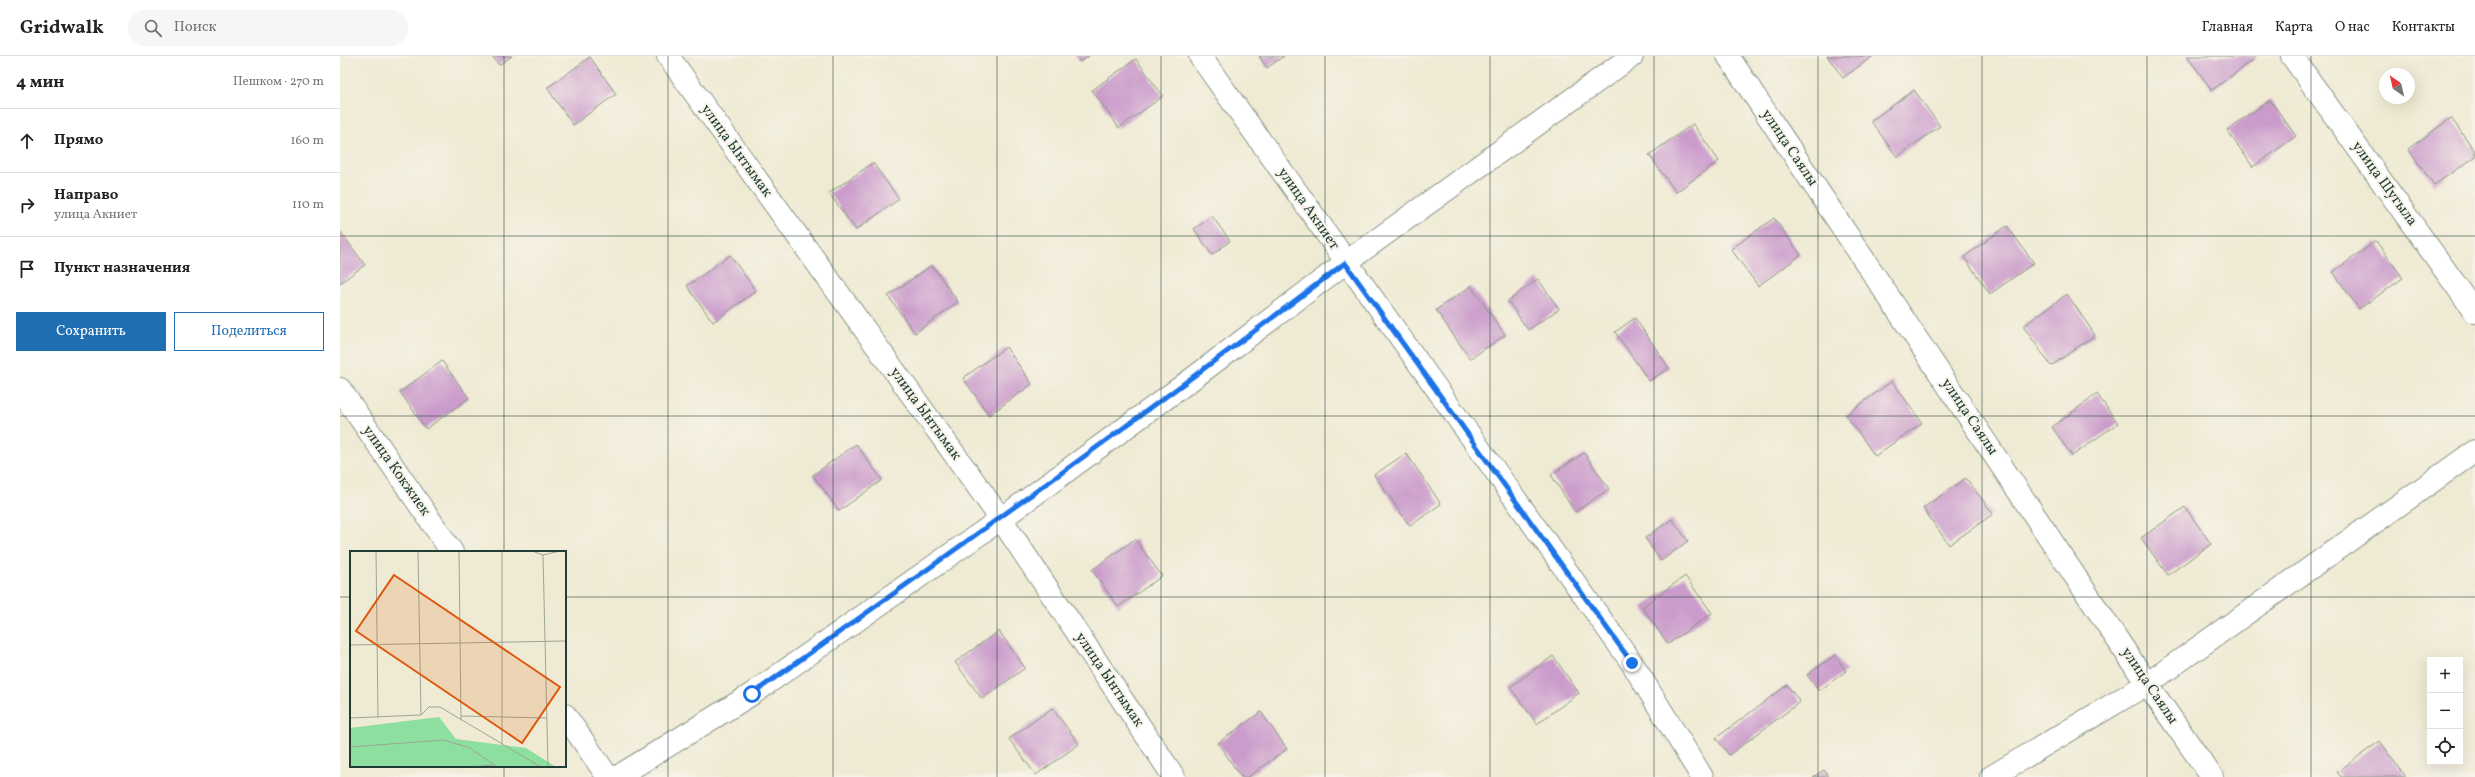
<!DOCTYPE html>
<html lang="ru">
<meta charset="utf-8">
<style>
:root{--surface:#fff;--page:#f6f6f6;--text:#222;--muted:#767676;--line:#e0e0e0;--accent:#1f6fb2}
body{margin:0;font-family:Vollkorn,serif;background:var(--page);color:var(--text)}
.controls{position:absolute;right:12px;bottom:12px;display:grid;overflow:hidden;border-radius:0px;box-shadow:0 4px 16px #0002}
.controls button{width:36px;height:36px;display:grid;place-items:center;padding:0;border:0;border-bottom:1px solid var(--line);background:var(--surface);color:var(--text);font:20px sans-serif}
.compass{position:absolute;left:2039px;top:12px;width:36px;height:36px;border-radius:50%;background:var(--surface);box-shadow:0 4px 16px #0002;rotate:326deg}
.stop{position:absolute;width:12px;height:12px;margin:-9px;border:3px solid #1a73e8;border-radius:50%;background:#fff}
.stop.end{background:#1a73e8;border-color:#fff;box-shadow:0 1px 4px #0008}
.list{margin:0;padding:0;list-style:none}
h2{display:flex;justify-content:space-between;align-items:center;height:52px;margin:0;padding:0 16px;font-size:17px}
h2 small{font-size:13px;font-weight:400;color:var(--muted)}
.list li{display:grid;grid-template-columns:26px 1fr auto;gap:12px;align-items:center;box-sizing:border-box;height:64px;padding:0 16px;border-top:1px solid var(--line)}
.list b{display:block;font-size:15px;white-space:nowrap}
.list p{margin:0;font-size:13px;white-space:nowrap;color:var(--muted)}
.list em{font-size:13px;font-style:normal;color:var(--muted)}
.actions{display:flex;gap:8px;padding:12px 16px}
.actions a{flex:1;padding:9px 0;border:1px solid var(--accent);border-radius:0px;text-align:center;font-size:14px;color:var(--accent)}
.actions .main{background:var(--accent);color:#fff}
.icon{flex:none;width:22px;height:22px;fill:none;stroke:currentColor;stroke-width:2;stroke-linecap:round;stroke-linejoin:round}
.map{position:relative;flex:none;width:2135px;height:721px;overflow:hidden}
header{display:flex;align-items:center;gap:24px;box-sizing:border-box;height:56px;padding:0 20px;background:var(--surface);border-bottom:1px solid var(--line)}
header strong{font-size:19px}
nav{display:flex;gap:22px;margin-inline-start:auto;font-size:14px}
.search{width:280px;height:36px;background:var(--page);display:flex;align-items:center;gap:10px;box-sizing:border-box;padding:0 14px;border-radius:22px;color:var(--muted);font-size:15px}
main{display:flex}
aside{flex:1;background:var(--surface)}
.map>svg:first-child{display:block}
</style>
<header>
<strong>Gridwalk</strong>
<div class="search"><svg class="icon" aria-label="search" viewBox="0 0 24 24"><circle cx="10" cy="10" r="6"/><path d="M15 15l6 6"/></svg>Поиск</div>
<nav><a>Главная</a><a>Карта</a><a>О нас</a><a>Контакты</a></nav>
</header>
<main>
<aside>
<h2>4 мин<small>Пешком · 270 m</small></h2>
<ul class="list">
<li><svg class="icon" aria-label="ahead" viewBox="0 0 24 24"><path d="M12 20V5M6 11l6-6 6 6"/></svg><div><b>Прямо</b></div><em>160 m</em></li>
<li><svg class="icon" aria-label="right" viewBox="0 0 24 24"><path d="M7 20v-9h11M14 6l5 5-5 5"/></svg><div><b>Направо</b><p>улица Акниет</p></div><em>110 m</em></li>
<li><svg class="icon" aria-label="arrive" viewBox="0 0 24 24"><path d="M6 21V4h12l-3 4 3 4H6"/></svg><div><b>Пункт назначения</b></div></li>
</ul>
<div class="actions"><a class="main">Сохранить</a><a>Поделиться</a></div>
</aside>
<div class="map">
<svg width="2135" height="721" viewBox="0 0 2135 721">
<rect width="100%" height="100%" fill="#f7f3e8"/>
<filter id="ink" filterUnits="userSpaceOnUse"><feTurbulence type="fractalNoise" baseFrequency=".025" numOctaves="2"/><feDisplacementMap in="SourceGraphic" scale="8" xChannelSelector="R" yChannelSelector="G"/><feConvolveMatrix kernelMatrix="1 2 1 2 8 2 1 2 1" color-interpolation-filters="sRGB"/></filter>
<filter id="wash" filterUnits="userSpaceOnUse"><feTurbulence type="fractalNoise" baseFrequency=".012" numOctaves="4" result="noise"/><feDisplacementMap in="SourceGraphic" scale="16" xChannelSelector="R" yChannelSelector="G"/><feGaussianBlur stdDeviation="0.9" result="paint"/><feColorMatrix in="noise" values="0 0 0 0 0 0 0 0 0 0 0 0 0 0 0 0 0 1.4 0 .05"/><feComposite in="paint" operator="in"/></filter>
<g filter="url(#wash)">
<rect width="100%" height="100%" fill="#efead3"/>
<g id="blocks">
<path fill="#ca9bcb" d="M152,0H172L159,9Z
M736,0H749L740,6Z
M919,0H944L927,12Z
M1487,0H1533L1503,22Z
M1847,0H1913L1915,3L1872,34Z
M250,1L276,38L233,69L207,32Z
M796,3L823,40L779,72L752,34Z
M1574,34L1600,70L1557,101L1531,65Z
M1930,44L1956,80L1913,111L1887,74Z
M2111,62L2135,95V101L2094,129L2068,93Z
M1353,68L1379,105L1336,136L1309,99Z
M533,107L559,143L516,174L489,137Z
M872,160L890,185L872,199L854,173Z
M1434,162L1461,199L1418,230L1391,193Z
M1667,170L1694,207L1650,238L1624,201Z
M0,175L25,209L0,227Z
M2036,185L2063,222L2019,253L1993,216Z
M390,199L416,235L373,266L347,230Z
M592,209L618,246L575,277L548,240Z
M1198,223L1219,253L1188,274L1168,245Z
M1131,230L1165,279L1130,303L1096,254Z
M1727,238L1755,279L1711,310L1683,270Z
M1295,262L1329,312L1309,325L1275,276Z
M666,291L692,328L649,359L623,322Z
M102,305L129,342L86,373L60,336Z
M1552,325L1582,367L1535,400L1506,359Z
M1757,338L1778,367L1732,400L1712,371Z
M516,388L542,424L499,455L473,419Z
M1066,397L1101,448L1070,470L1034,419Z
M1244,397L1269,433L1235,456L1211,419Z
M1626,422L1653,458L1609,489L1583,452Z
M1845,451L1871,488L1828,519L1801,482Z
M1332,463L1348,485L1321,505L1305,482Z
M795,483L822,520L778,551L752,514Z
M1345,520L1372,557L1328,588L1302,551Z
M659,575L685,612L642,643L615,606Z
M1495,599L1506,615L1479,635L1467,619Z
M1213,600L1239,637L1197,668L1170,631Z
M1447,629L1460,646L1389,699L1376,682Z
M712,652L739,688L696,719L669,683Z
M921,656L947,693L908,721H901L878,687Z
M2040,685L2066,721H2001L1997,716Z
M1484,714L1489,721H1473Z"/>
</g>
</g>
<g filter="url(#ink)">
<use href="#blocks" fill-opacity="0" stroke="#879484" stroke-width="1"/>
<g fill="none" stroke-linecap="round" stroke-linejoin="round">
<defs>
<path id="minor" d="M328,0L661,463L834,721
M860,0L1292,607L1362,721
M1388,0L1807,628L1872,721
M1952,0L2135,256
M0,333L112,496
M225,659L268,721
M277,721L412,638L661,463L852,323L1005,207L1292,0
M1651,721L1807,628L2135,395"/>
</defs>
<use href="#minor" stroke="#879484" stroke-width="24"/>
<use href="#minor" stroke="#fff" stroke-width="22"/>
</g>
</g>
<g fill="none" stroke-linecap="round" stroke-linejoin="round" filter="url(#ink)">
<path stroke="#1a73e8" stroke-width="5" d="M412,638C612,497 810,355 1005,207L1292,607"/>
</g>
<path fill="none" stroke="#1f3d34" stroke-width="1" stroke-opacity="0.55" d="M164,0V496M328,0V721M493,0V721M657,0V721M821,0V721M985,0V721M1150,0V721M1314,0V721M1478,0V721M1642,0V721M1807,0V721M1971,0V721M0,180H2135M0,360H2135M0,541H11M225,541H2135M164,710V721"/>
<g text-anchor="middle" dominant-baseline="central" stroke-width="4" stroke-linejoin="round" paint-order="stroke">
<g font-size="15" fill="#1f3d34" stroke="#f7f3e8">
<text transform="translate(1449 92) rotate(56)">улица Саялы</text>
<text transform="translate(396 95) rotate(54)">улица Ынтымак</text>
<text transform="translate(2044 128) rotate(54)">улица Шугыла</text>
<text transform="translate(968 153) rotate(55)">улица Акниет</text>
<text transform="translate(585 358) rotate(54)">улица Ынтымак</text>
<text transform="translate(1629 361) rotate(56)">улица Саялы</text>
<text transform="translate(56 415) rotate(55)">улица Кокжиек</text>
<text transform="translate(769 624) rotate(56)">улица Ынтымак</text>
<text transform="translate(1809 630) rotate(56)">улица Саялы</text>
</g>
</g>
<g transform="translate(10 495)">
<rect width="216" height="216" fill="#efead3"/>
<path d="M89,166L106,188L176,197L206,216H0V177Z" fill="#8cdf9f"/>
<path fill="none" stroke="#9ca593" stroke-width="1" d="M26,0L28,166M68,0L71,164M109,0L111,169M182,0L193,4L210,0M193,4L198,216M0,94L216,90M111,165L197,167M0,167L71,164L79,156H90L191,216M152,193V0M0,196L94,189L120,197L147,216M117,216L143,214"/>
<path fill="#de580e" fill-opacity="0.15" stroke="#de580e" stroke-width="2" d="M44,24L210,136L172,192L6,80Z"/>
<rect width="216" height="216" fill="none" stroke="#1f3d34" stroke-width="2"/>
</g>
</svg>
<div class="controls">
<button>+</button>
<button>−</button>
<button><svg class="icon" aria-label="locate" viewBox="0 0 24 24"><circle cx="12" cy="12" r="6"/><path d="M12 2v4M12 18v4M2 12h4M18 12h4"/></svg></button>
</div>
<svg class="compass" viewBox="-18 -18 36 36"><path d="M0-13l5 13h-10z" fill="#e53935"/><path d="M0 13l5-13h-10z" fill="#767676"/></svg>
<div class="stop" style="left:412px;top:638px"></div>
<div class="stop end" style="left:1292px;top:607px"></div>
</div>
</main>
